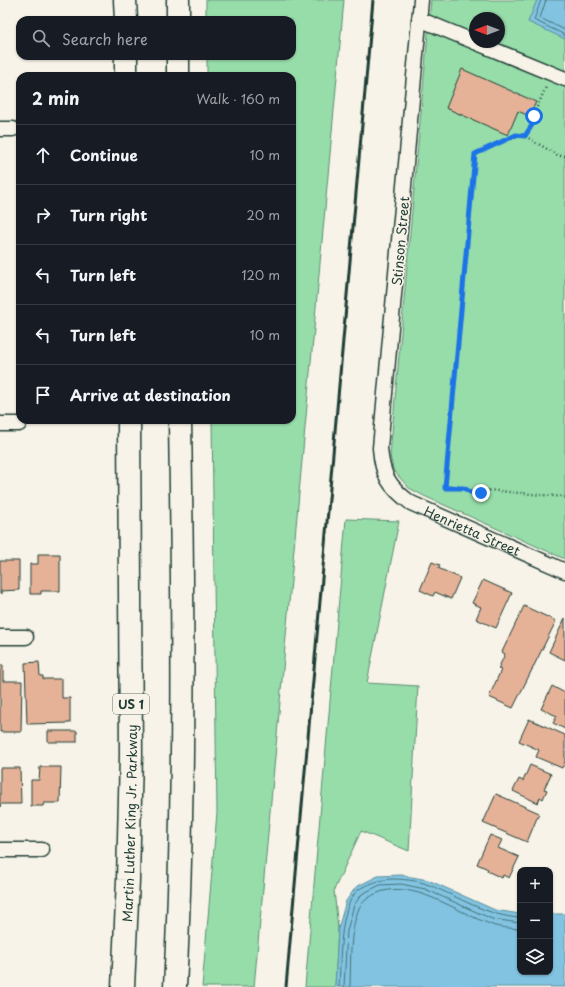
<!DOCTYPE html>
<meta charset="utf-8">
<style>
:root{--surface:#171b24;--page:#242831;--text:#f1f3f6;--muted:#9ea1a6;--line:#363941}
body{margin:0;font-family:"Playpen Sans",sans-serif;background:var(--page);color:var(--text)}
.controls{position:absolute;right:12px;bottom:12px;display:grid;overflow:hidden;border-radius:8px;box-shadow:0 1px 3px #0004}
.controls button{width:36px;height:36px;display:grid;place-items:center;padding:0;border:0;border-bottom:1px solid var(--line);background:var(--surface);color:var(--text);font:20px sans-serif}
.compass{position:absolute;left:469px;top:12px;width:36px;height:36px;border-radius:50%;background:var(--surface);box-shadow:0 1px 3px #0004;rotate:270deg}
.stop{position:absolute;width:12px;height:12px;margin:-9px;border:3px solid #1a73e8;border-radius:50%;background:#fff}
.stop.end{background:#1a73e8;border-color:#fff;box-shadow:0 1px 4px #0008}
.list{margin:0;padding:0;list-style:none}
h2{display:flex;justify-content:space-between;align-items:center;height:52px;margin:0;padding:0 16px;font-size:17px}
h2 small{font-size:13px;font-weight:400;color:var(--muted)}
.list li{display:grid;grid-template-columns:26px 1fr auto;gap:12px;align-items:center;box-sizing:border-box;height:60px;padding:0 16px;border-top:1px solid var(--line)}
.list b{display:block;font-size:15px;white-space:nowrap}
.list em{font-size:13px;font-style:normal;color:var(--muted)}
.icon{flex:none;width:22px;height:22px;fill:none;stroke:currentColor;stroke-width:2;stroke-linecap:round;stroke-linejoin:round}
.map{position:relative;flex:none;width:565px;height:987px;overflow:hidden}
.search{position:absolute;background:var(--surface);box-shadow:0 1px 3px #0004;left:16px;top:16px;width:280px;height:44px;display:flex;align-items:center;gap:10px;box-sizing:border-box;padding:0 14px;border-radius:12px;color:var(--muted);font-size:15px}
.panel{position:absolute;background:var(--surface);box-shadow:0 1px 3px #0004;left:16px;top:72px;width:280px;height:352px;border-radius:12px}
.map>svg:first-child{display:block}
</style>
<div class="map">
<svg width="565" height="987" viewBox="0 0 565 987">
<rect width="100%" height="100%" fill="#f7f3e8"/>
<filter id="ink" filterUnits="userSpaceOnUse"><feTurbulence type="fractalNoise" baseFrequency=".025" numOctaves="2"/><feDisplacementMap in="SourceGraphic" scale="8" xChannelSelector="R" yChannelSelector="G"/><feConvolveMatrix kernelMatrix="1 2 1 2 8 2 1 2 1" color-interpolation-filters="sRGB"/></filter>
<g filter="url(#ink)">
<path fill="#97ddaa" stroke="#5b8d6f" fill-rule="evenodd" d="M206,0H344L254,987H202L217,813L212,420H292V76H207V56H292V20H206Z
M431,0H565V559L424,496L409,488L400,478L393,469L390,455ZM475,18H499V42H475Z
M346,519L399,521L367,683L418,686L409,851L361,831L334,890L338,929L335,987H305Z"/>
<path fill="#81c3e1" stroke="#5a8d9c" d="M537,0H565V39L528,22Z
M401,875L428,880L495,910L520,914V972H550V914H565V987H335L338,929L346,901L356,887L378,876Z"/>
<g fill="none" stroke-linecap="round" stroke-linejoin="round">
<path stroke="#467379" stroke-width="1" d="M541,0L534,20L565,35
M546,0L540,18L565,30
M339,987C341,962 338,908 358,890C366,884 381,880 390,879C402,879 417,880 429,885C459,897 487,916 520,918
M344,987L347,931L354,905L362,894L380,885L401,884L425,889L492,919L520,923
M350,987C351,961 349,932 359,908C363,901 368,898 375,894C411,877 456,912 490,924C498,928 511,928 520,929"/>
</g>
<path fill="#e5b298" stroke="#1f3d34" d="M462,69L536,102L529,116L518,111L508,135L446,108Z
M38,554H60V591H41V594H30V564H38Z
M0,561H19V590L1,591V594H0Z
M432,562L440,565L438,568L460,578L451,599L435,592L433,596L420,590Z
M483,580L512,593L496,628L476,619L481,607L472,603Z
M524,606L556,621L513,708L489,697L501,670L498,669L505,654L502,652Z
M565,618V660L549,652Z
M39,662L40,676H43V679H62V698H70V723L27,724L25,663Z
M0,665H3V681H22L21,732H0Z
M552,686L565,693V729L553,723L557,716L541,709Z
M529,719L565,735V762L562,768L536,757L539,750L519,741Z
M48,731H77V742H48Z
M530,765L551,774L544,789L547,790L543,799L540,797L538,803L513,791L519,779L523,781Z
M40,767H61L60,803H44L43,806H31V780H39Z
M0,768H20L21,804H1L0,807Z
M496,794L539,813L527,842L483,823Z
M490,835L502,840L498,848L519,857L509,878L503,875L502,878L487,871L488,869L477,864Z"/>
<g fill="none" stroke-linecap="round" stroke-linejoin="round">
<defs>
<g id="minor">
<path id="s1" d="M421,0L380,448C382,475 389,487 411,503L565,571"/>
<path d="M419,19L475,42"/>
<path d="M475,42L565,79"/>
<path d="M0,129H13"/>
<path d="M0,424H19"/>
<path d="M0,637H26"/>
<path d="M0,850H42"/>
</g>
<g id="trunk">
<path d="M125,0L126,20"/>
<path d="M178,20V0"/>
<path d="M126,56V76"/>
<path d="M178,76V56"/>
<path id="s2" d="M123,987L128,880L131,755L129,420"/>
<path d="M175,987C185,798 183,609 180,420"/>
</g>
</defs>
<use href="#minor" stroke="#1f3d34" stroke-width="17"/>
<use href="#trunk" stroke="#1f3d34" stroke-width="25"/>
<path stroke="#1f3d34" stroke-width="2.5" stroke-dasharray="1 3" stroke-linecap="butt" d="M525,136L532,125L533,116L546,87
M565,156H559L525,136L516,135L475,154L445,488C450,488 456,487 462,488C472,489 473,497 487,490L565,497"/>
<use href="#minor" stroke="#f7f3e8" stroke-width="14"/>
<use href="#trunk" stroke="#f7f3e8" stroke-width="22"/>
<path stroke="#1f3d34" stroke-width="3" d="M286,987L373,0"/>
</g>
</g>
<g fill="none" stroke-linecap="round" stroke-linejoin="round" filter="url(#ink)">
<path stroke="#1a73e8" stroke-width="5" d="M481,493L470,492L464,488H445L475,154L516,135L525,136L532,125L534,116"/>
</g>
<g text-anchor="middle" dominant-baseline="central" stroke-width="3.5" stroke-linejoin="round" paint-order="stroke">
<rect fill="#f7f3e8" stroke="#60746a" stroke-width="1" x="113" y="694" width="36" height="20" rx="3"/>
<g font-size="12" font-weight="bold" fill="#1f3d34">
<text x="131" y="704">US 1</text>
</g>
<g font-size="13" fill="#1f3d34" stroke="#f7f3e8">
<text transform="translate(400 241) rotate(-85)">Stinson Street</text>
<text stroke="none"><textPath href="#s1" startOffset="583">Henrietta Street</textPath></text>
<text stroke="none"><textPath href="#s2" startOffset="164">Martin Luther King Jr. Parkway</textPath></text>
</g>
</g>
</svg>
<div class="controls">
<button>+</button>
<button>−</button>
<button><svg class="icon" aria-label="layers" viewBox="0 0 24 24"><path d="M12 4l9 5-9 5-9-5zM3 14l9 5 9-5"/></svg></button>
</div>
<svg class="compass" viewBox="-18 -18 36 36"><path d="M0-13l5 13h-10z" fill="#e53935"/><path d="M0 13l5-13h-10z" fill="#9ea1a6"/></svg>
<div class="stop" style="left:534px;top:116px"></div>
<div class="stop end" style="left:481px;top:493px"></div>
<div class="search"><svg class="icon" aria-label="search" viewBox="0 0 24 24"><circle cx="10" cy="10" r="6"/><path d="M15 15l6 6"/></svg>Search here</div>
<section class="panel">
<h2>2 min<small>Walk · 160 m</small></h2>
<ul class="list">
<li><svg class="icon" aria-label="ahead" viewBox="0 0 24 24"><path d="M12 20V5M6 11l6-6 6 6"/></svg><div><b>Continue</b></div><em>10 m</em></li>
<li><svg class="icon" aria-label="right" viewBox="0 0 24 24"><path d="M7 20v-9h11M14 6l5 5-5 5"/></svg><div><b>Turn right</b></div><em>20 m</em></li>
<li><svg class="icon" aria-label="left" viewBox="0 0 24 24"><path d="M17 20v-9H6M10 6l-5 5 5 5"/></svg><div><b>Turn left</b></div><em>120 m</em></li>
<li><svg class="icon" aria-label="left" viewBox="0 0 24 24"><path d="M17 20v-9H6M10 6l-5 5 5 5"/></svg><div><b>Turn left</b></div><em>10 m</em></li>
<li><svg class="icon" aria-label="arrive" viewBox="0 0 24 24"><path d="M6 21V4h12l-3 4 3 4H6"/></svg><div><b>Arrive at destination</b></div></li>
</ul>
</section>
</div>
